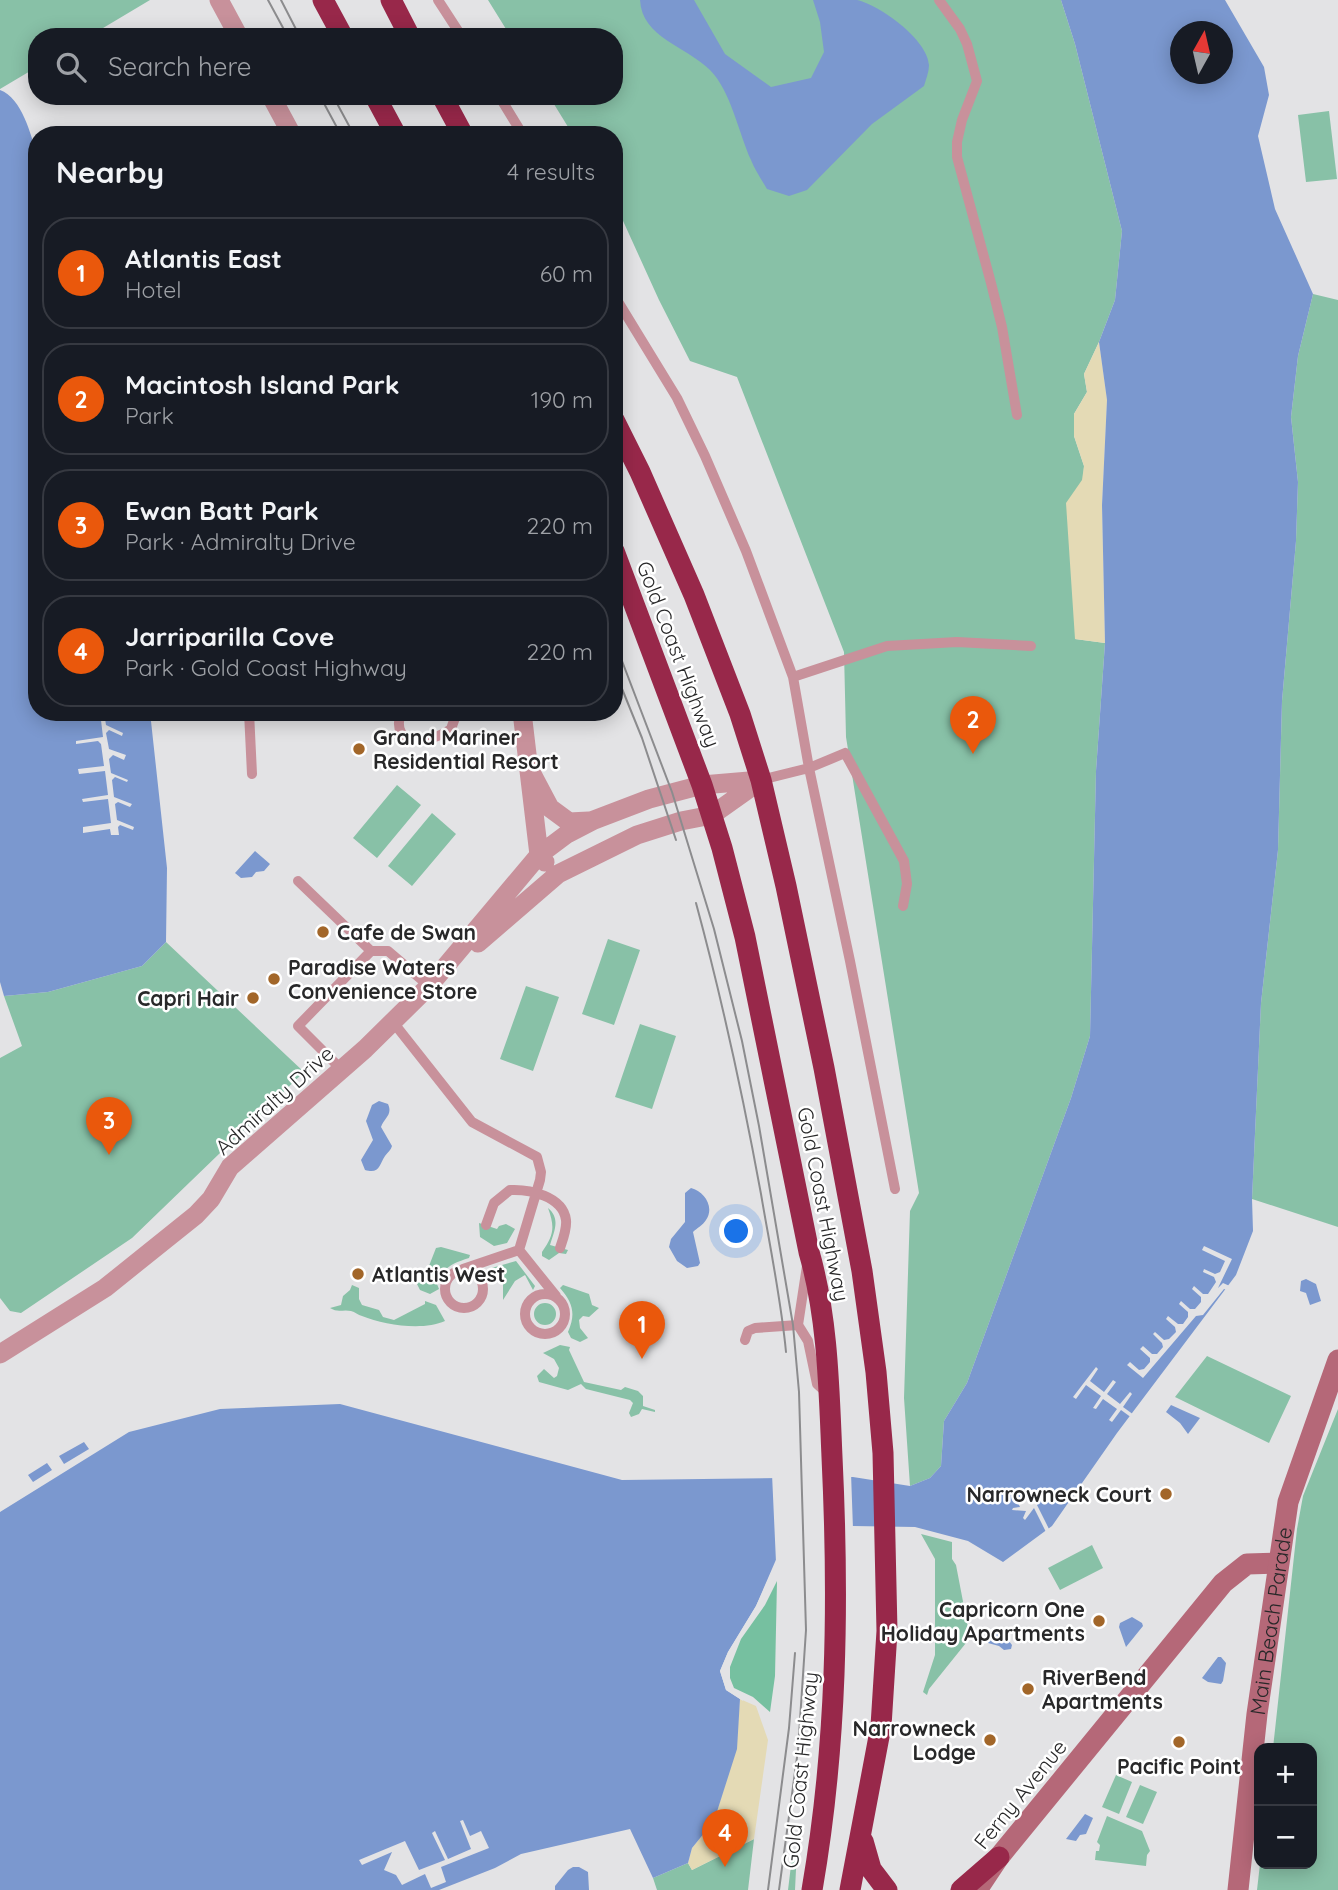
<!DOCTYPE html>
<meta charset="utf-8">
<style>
:root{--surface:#171b24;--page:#242831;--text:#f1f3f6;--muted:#9ea1a6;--line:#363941;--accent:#ea580c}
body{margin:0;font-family:Quicksand,sans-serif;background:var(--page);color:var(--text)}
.controls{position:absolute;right:21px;bottom:21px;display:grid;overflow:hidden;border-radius:14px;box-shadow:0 4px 18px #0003}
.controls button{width:63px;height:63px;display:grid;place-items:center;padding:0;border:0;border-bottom:2px solid var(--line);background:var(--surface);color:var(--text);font:35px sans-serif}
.compass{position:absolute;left:1170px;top:21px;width:63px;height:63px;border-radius:50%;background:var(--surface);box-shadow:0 4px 18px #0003;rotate:8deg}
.you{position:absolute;left:737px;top:1232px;width:24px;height:24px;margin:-18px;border:5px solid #fff;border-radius:50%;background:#1a73e8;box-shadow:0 0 0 10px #1a73e833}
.badge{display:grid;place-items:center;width:46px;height:46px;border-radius:50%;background:var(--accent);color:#fff;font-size:23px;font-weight:700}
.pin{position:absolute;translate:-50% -58px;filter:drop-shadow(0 2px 4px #0008)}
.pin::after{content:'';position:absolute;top:37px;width:24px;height:21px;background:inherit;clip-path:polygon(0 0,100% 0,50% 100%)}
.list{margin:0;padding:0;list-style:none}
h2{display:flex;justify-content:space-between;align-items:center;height:91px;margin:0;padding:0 28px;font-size:30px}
h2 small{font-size:23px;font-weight:400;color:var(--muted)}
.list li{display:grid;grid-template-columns:46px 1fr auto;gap:21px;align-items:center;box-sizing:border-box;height:112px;margin:0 14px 14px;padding:0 14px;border:2px solid var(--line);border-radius:28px}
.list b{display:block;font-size:26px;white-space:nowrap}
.list p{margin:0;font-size:23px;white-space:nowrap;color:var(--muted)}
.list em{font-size:23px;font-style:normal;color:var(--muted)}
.icon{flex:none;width:38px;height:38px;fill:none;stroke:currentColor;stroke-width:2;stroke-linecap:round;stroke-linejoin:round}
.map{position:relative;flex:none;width:1338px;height:1890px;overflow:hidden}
.search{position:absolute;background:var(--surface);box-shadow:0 4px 18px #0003;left:28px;top:28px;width:595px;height:77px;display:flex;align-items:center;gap:18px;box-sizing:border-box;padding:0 24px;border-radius:28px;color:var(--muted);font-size:26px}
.panel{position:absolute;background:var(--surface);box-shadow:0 4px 18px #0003;left:28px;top:126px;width:595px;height:595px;border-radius:28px}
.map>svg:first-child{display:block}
</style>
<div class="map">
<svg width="1338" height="1890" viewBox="0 0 1338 1890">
<rect width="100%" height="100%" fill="#e3e3e5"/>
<path fill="#88c1a7" d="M0,0H150L88,37H37V67L0,89Z
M488,0H1061L1075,44L1122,231L1115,300L1099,342L1084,374L1087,392L1074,414V436L1084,466L1075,639L1105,643L1096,771L1090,1036L1071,1098L967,1383L944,1421L941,1466L930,1478L910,1486L904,1398L910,1211L919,1193L846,737L844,652L737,377L690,361L659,300L614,201V135H573L549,96H614V37H511Z
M1329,111L1337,179L1306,182L1298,115Z
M1313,294L1338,300V1227L1252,1199L1261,1003L1278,850L1282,701L1296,541L1298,482L1291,417L1298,356Z
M397,785L421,805L377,858L353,838Z
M432,813L456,834L412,886L388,866Z
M608,939L640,950L614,1025L582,1014Z
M166,942L304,1072L132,1238L21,1313L10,1311L0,1298V1058L22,1046L4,996L48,992L142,966Z
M526,986L559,997L533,1071L500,1059Z
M640,1024L676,1036L652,1109L615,1097Z
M548,1208C561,1219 554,1231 550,1245L568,1250L566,1254L559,1253L549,1260L542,1256V1252C554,1235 555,1227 548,1208Z
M479,1223L497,1229L499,1226L506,1224L515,1229L507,1243L494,1246L480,1237Z
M441,1247L470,1255L469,1258C453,1263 443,1267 437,1284L439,1289L430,1294L420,1290L414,1278L427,1271L436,1248Z
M516,1261L535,1286L533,1290L525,1275L515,1281L503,1300V1278L498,1267L485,1274L484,1272L488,1269Z
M352,1285L359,1288V1299L362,1305L379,1310L383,1317L394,1320L425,1304V1301L436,1305L445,1321C423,1331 384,1325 362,1316C358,1315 355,1312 351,1311C343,1309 338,1313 330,1308L341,1305L343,1296L350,1290Z
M563,1285L589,1294L592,1305L599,1308L589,1317L583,1316L579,1320L580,1328L588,1338L580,1342L571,1338L568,1332C576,1314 573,1303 560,1288Z
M534 1314a11 11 0 1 1 22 0a11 11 0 1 1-22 0Z
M560,1345L570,1347L569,1350L584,1382L621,1390L625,1387L638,1391L643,1396V1406L655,1410V1412L642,1409L639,1414L631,1417L629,1413L633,1403L630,1400L586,1389L581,1384L568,1390L539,1382L537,1376L544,1369L554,1378L557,1376L559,1368L554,1359L543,1353Z
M1207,1356L1291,1396L1269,1443L1175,1397Z
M1338,1409V1890H1257L1260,1864H1312V1748H1273L1297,1529L1303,1496Z
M921,1534L952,1542V1559L956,1565L970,1638L929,1689L927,1695L923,1692L935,1655V1559Z
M1092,1545L1103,1568L1060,1590L1048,1568Z
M1116,1775L1132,1782L1119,1814L1102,1807Z
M1140,1785L1157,1792L1143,1824L1126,1817Z
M1107,1816L1142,1831L1150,1851L1147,1855L1146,1866L1095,1860L1096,1851H1099L1100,1845L1097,1842Z
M754,1839L748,1890H657L653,1878L688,1863L692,1870Z
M793,1849H797L795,1890H788Z"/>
<path fill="#76c0a0" d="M777,1581L775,1676L770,1712L753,1697L734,1688L730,1678V1667L741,1639L765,1605Z"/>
<path fill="#e4dab5" d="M1099,342L1107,400L1102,504L1105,643L1075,639L1066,503L1082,480L1084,466L1074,436V414L1087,392L1084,374Z
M740,1699L756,1706L768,1740L754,1839L692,1870L688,1863L692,1848L714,1821L736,1749Z"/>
<path fill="#7b98cf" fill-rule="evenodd" d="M640,0H694L725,54L771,87L811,78L824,52L820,22L813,0C826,0 844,0 857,0C880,5 928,40 929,65C929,72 926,79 924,86L872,124L807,190L789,196L767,189C761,179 755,170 751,160C739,134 731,91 710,70C686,46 642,38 640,0Z
M1061,0H1225L1264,67L1269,95L1258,136L1275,209L1313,294L1298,356L1291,417L1298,482L1296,541L1282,701L1278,850L1261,1003L1252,1199L1253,1231L1236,1275L1117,1433L1052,1526L1003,1562L968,1541L915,1527L791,1525L756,1606L728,1652L720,1671L726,1690L740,1699L737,1749L714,1821L692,1848L688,1863L653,1878L630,1829L521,1854L495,1868L439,1890H0V1512L129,1432L220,1409L340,1404L622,1480L853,1477L910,1486L930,1478L941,1466L944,1421L967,1383L1071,1098L1090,1036L1096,771L1105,643L1102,505L1107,400L1099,342L1115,300L1122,231L1075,44ZM1180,32H1222V74H1180Z
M0,90C22,98 31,135 37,155V712H150L167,868L166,942L142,966L48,992L4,996L0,982Z
M255,851L270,864L264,871L256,872L252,877L241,878L235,873Z
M379,1101L388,1104C393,1115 384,1118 381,1127L392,1146C391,1150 388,1152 385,1156C379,1165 380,1174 365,1170L361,1160L373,1140L366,1121L372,1105Z
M691,1188C704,1191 715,1207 706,1220C703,1225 697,1228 693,1232L700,1263L698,1266L687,1268L677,1261L669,1247L671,1239L685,1222V1193Z
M1306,1279L1316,1284L1321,1301L1310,1305L1306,1293L1300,1291L1301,1281Z
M1171,1405L1200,1418L1188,1434L1180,1423L1166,1412Z
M84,1442L89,1449L64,1464L59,1456Z
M47,1463L52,1470L33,1482L28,1475Z
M1132,1617L1142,1623L1143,1626L1126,1647L1119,1627L1120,1623Z
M994,1630L1005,1636L1012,1645L1011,1649L1004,1650L999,1646L988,1643L987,1633Z
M1218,1657H1221L1226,1663L1223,1681L1221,1684L1208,1682L1202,1678Z
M1085,1814L1093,1818L1086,1834L1080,1835L1076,1841L1066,1839Z
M573,1867H579L588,1872L589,1890H555V1886L568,1870Z"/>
<path fill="#e3e3e5" d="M100,712H104L106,725L123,733L122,736L109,730L106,733L109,749L126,755L124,760L113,755L109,759L111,773L128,780L127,782L115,777L112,780L114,797L132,804L130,807L118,802L115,804L117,820L134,827L133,830L120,825L118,827L119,835H111L110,829L83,833V827L111,823L108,799L83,802L82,799L108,795L105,771L79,774L78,769L104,766L101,744L98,741L76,744V741L103,737Z
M1204,1246L1232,1259L1218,1288L1223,1283L1232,1287L1229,1291L1224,1289L1203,1315L1196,1316L1143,1378L1127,1365L1130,1362L1139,1370L1144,1369L1150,1362V1358L1140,1349L1143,1346L1152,1354H1157L1163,1347L1162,1343L1153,1334L1155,1332L1164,1340L1169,1339L1176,1332L1175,1327L1166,1319L1168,1316L1178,1324H1183L1188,1317V1312L1179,1304L1181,1301L1190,1309H1195L1201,1302V1297L1192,1289L1194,1286L1203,1294H1208L1216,1282L1214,1277L1203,1272L1204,1269L1215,1274L1220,1272L1225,1261L1202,1250Z
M1096,1367L1098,1369L1090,1381L1104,1392L1113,1380L1116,1382L1107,1394L1120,1404L1130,1392L1132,1394L1123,1407L1134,1415L1132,1418L1121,1410L1112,1422L1109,1420L1117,1409L1103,1399L1096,1409L1093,1408L1101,1396L1086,1385L1076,1399L1073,1397Z
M851,1473L853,1529H793L759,1607L731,1654L723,1671L728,1688L742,1697L743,1701L740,1699L726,1690L720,1671L728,1652L756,1606L776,1562L772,1474Z
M1028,1488L1030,1490L1027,1496L1041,1497L1037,1505L1050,1531L1047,1534L1034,1508L1025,1520L1023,1518L1026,1511L1012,1510L1013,1508L1020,1507L1014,1495L1016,1493L1020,1499Z
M463,1820L470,1836L481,1831L489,1848L441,1867L446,1882L431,1888L425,1874L402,1885L396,1875L384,1870L392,1852L362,1865L359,1860L405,1841L419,1870L445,1860L432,1833L435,1831L448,1859L471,1849L460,1821Z"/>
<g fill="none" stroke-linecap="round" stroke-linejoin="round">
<path stroke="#c8919b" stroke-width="10" d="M438,0L462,37
M939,0L960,29L967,44L977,81L962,120L957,142V157L991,283L1002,327L1017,415
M499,96L523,135
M614,295L677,398L705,456L746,551L793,677L809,768L850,961L895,1189
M793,677L887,646L957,642L1031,646
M249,712L252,774
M401,712C389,749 432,743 451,729L457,712
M761,780L809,768L845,753L904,861L907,884L903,906
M298,881L371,951
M393,1022L472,1122L537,1157L541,1172L540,1180L519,1250
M342,1070L298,1026L371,951H388L429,986
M486,1225L494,1203L510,1190C529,1189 563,1196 566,1220C567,1229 563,1239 560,1248
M519,1250L556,1296
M807,1266L798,1325L808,1341L817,1384L827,1393
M463,1269L519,1250
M445 1289a19 19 0 1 1 38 0a19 19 0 1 1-38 0Z
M525 1314a20 20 0 1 1 40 0a20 20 0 1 1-40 0Z
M745,1340L748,1331L755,1328L798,1325"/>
<path stroke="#c8919b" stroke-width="19" d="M219,0L239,37
M271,96L292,135
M522,712L539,855L545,862
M532,774L550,808L569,822L589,821
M478,943L558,874L637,835L681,821L712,815L760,781
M0,1354L105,1288L196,1215L211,1199L230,1167L365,1049L429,986L539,855L567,834L594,820L649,799L702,785L761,780"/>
<g stroke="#b56878" stroke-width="21">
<path d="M977,1890L999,1857L1223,1583L1247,1564L1278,1563"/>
<path id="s1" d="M1238,1890L1257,1714L1288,1502L1338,1360"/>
</g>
<path stroke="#98284a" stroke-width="21" d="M323,0L343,37
M391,0L410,37
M375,96L396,135
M442,96L463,135
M614,420L640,472L694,595L740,714L761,780L786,886L824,1068L862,1271L876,1372L883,1453L887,1631L881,1726L850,1890
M614,551L702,785L722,848L745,937L809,1252C828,1318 829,1389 832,1457C839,1603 837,1746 812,1890
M863,1841L871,1869L887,1890
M961,1890L999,1857"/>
<path stroke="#8c8c8e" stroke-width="2" d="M268,0L288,37
M281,0L300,37
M320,96L341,135
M333,96L354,135
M614,640L672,792L714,929L742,1041L759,1126L793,1325L799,1392L806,1630L798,1750L779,1890
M614,669L642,738L676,840
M696,903C722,999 743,1096 761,1194C770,1247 781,1299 786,1352
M768,1890L789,1728L795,1653"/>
</g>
<g fill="#a26629" stroke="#fff" stroke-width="2.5">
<circle cx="359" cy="749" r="7"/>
<circle cx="323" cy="932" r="7"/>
<circle cx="274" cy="979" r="7"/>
<circle cx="253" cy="998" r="7"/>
<circle cx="358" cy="1274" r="7"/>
<circle cx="1166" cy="1494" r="7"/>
<circle cx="1099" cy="1621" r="7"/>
<circle cx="1028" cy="1689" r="7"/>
<circle cx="990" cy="1740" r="7"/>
<circle cx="1179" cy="1742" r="7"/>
</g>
<g text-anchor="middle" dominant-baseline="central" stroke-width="5" stroke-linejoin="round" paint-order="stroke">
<g font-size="21" fill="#282829" stroke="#fff">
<text transform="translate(679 654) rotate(69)">Gold Coast Highway</text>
<text transform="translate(274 1100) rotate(-42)">Admiralty Drive</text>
<text transform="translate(824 1204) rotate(79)">Gold Coast Highway</text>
<text stroke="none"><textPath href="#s1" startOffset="271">Main Beach Parade</textPath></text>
<text transform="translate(800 1770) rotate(-84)">Gold Coast Highway</text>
<text transform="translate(1020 1794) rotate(-51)">Ferny Avenue</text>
</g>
<g font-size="21" font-weight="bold" fill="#282829" stroke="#fff" text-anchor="start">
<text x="373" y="737">Grand Mariner<tspan x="373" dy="24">Residential Resort</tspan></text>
<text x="337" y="932">Cafe de Swan</text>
<text x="288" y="967">Paradise Waters<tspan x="288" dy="24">Convenience Store</tspan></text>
<text x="239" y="998" text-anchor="end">Capri Hair</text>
<text x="372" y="1274">Atlantis West</text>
<text x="1152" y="1494" text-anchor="end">Narrowneck Court</text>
<text x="1085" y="1609" text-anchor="end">Capricorn One<tspan x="1085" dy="24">Holiday Apartments</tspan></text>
<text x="1042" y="1677">RiverBend<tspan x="1042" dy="24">Apartments</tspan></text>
<text x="976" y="1728" text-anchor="end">Narrowneck<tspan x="976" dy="24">Lodge</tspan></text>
<text x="1179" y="1766" text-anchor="middle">Pacific Point</text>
</g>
</g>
</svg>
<div class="controls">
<button>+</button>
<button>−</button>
</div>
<svg class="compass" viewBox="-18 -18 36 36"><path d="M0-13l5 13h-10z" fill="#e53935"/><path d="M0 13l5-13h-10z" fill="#9ea1a6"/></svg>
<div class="you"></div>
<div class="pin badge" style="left:642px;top:1359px">1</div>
<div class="pin badge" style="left:973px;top:754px">2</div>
<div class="pin badge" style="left:109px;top:1155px">3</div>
<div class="pin badge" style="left:725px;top:1867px">4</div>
<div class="search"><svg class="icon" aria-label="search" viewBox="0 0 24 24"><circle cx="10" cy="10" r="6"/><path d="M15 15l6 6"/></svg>Search here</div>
<section class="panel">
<h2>Nearby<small>4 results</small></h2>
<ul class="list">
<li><span class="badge">1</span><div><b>Atlantis East</b><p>Hotel</p></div><em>60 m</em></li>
<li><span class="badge">2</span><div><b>Macintosh Island Park</b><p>Park</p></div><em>190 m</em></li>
<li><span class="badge">3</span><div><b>Ewan Batt Park</b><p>Park · Admiralty Drive</p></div><em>220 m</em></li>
<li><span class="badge">4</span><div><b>Jarriparilla Cove</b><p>Park · Gold Coast Highway</p></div><em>220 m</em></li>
</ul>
</section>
</div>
